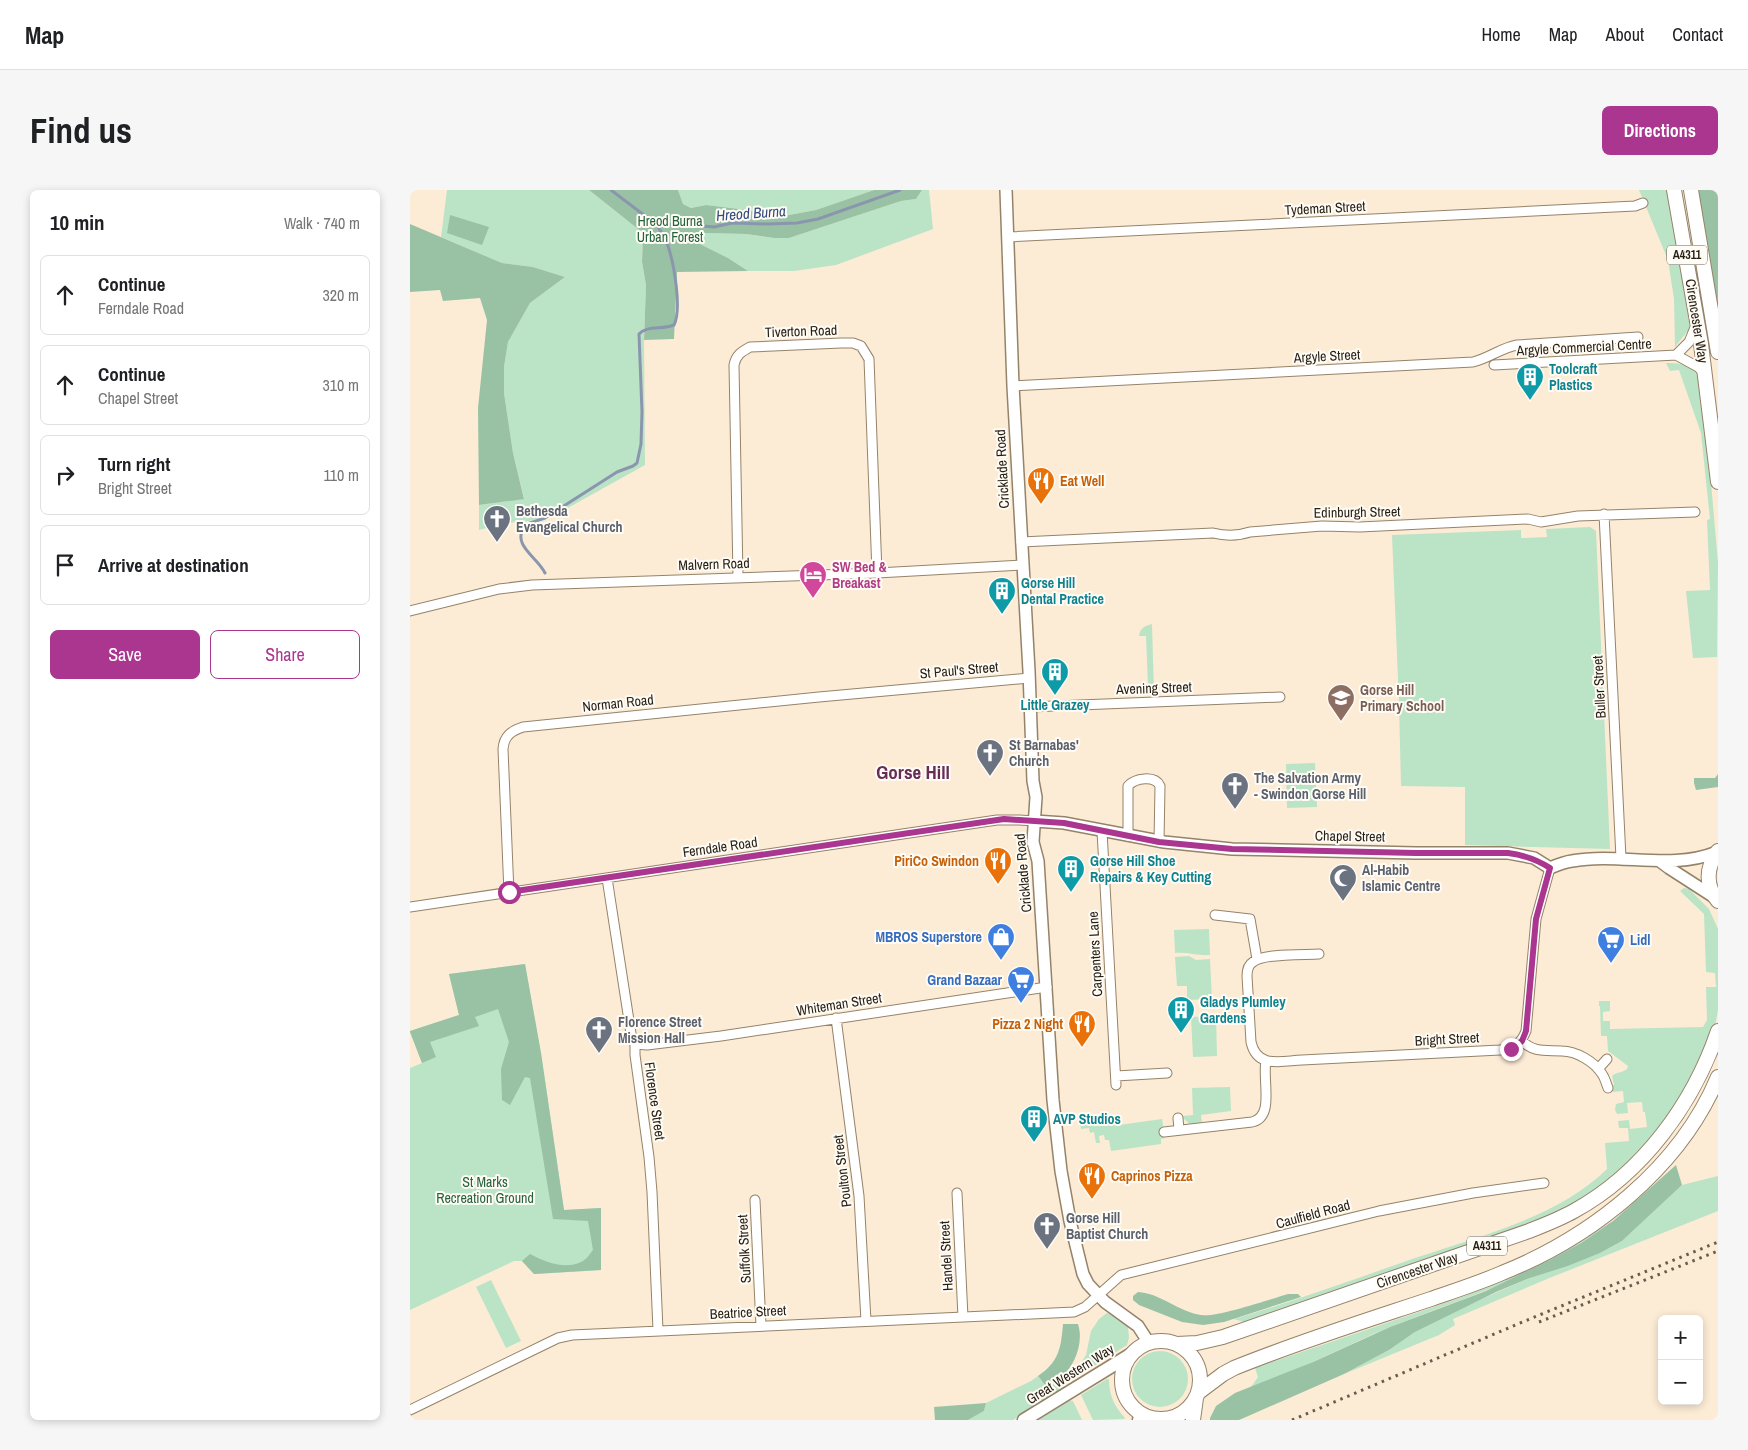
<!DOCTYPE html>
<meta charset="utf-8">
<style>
:root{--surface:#fff;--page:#f6f6f6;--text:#202124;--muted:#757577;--line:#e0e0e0;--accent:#aa368f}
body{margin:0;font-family:"Archivo Narrow",sans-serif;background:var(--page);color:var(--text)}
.controls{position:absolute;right:15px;bottom:15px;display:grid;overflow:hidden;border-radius:8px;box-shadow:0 2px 8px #0003}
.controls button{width:45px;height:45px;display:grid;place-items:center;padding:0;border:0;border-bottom:1px solid var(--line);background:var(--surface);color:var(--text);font:25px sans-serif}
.stop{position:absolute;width:15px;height:15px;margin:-11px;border:4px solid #aa368f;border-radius:50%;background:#fff}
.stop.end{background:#aa368f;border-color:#fff;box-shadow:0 1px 5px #0008}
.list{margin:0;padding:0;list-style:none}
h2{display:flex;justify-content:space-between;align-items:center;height:65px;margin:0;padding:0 20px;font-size:21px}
h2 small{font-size:16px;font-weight:400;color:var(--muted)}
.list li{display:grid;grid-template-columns:32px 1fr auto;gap:15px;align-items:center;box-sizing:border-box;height:80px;margin:0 10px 10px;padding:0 10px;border:1px solid var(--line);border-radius:8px}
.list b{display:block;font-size:19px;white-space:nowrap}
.list p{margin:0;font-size:16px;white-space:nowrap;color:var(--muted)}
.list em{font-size:16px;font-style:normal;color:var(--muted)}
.actions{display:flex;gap:10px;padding:15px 20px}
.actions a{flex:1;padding:11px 0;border:1px solid var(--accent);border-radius:8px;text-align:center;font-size:18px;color:var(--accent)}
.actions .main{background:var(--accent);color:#fff}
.icon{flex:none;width:28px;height:28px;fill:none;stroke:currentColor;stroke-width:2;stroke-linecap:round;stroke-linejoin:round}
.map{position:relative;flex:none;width:1308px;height:1230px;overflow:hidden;border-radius:8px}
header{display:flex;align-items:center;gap:30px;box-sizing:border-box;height:70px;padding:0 25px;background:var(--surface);border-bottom:1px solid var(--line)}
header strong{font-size:24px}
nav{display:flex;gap:28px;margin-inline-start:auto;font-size:18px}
.intro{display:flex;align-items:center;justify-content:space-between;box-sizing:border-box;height:120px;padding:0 30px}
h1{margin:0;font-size:35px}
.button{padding:12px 22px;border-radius:8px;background:var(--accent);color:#fff;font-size:18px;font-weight:700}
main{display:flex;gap:30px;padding:0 30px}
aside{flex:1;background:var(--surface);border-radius:8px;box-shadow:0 2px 8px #0003}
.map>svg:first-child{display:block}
</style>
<header>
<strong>Map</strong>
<nav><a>Home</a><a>Map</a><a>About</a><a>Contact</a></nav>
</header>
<div class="intro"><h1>Find us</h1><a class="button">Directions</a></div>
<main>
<aside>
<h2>10 min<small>Walk · 740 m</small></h2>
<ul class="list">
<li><svg class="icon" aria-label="ahead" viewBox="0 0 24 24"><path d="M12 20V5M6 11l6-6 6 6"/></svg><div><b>Continue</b><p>Ferndale Road</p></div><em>320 m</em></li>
<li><svg class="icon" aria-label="ahead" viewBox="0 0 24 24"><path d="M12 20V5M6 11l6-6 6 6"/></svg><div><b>Continue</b><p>Chapel Street</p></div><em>310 m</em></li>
<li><svg class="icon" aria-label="right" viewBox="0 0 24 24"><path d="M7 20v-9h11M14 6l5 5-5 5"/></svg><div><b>Turn right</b><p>Bright Street</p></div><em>110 m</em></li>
<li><svg class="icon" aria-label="arrive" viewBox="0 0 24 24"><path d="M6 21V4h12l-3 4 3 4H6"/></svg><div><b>Arrive at destination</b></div></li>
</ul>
<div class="actions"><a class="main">Save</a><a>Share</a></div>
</aside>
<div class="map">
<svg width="1308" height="1230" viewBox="0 0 1308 1230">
<rect width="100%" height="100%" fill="#fcecd5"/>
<path fill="#bbe3c6" d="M37,0H179L233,43L232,72L236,95L234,150L235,275L147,324L119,331L96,333L69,340V315L114,308L103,263L94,203V177L98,152L120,113L155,87L123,77L92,73L31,47Z
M268,0H464L406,20L379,25L296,15L281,18L273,14Z
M512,0H519L523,39L426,75L384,81H338L318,68L288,53L287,48L294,43L336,44L364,48H379L491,11L506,9Z
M1229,0H1256L1262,20L1280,138L1265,157L1264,109L1258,70Z
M1256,173C1269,173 1282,174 1288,187L1300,281L1308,373L1307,471V467L1283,468L1276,401L1300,400L1297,330L1300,329L1291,243L1269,180L1260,181Z
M1180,337L1186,341L1200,659L1055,655V597L991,596L989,513L982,345L1111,340V348L1137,347L1136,339Z
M742,434L744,504L734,503L732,497L738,496L736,446H729C730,438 735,436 742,434Z
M905,573L907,617L877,618L876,574Z
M1274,698L1279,699L1299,719L1308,739V820L1305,836L1285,885L1251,937L1219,972L1188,998L1157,1017L1133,1030L834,1132L824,1129C885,1111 945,1089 1005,1068C1069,1046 1147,1028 1197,979L1195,953L1219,951L1218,938H1209L1208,931L1219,930L1220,939L1237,937L1235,922H1233L1232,912L1217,913L1218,923L1207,924L1205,920L1206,914L1214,912L1213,901L1203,902L1202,896L1204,895L1202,886C1206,882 1212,883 1217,879L1218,876L1198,861L1197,846H1191L1190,816H1189V811H1200V821L1193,822V831H1200V839L1293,837L1297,830L1296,797H1306L1305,783L1296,782L1294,724L1270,701Z
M799,739L800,765C788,766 778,762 765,763L764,740Z
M779,766L786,770L800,769L802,809L775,810V807H777V796H767L765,767Z
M115,774L131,863L154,1020L191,1018V1080L124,1084L112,1071H104L0,1120V878L12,873L0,841L49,825L39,784Z
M806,826L807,866L783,867L781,827Z
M820,897L821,921L791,925L792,934H780L773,928L772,926L783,925L782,898Z
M708,929L709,935L752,929L755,948L751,949V954L701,961L699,950H695L694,945L689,946L690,953H686L684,942L680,943L679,938L671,939L670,933Z
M1308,986V1021L1137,1089L1043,1129L1045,1135L1029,1145L934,1184L979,1160L1005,1142L1058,1115L1117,1089L1158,1076L1190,1063L1212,1051L1272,995Z
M1203,1031C1175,1051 1146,1069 1115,1084C1071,1104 1025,1119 980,1137C934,1156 889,1181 841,1197L848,1187L845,1178L1041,1111L1104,1087L1148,1064Z
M81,1090L111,1151L96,1158L66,1097Z
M697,1123L707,1127L718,1137L719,1148L717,1155L662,1190L663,1185L676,1165L681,1141L689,1129Z
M722 1189a28 28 0 1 1 56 0a28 28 0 1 1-56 0Z
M628,1186L635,1195L650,1189L652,1186L653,1198L603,1230H558L574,1221L576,1213L621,1191Z
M697,1189H699C699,1205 704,1216 715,1228L714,1229L683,1230L671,1205Z
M658,1210L663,1211L672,1230H625Z"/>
<path fill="#99c2a4" d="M179,0H268L273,14L281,18L296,15L379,25L406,20L464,0H512L506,9L491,11L379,48H364L336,44L295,43L287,48L288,53L318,68L338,81L267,82L264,149L234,150L236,95L232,72L233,43Z
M1288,0H1308V129Z
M40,25L79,37L72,55L37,43Z
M0,34L92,73L123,77L155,87L120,113L98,152L94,177V203L103,263L114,309L69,315L68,218L77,130L70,108L33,111L30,100L0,102Z
M1308,470V597L1286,600L1284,593V588H1305L1308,584Z
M115,774L131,863L154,1020L191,1018V1080L124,1084L112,1071L120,1064C135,1072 155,1080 171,1072C176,1070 180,1064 183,1060L178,1031L143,1029L120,888L115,887L100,915L92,910L91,879L99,852L88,819L65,827L69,836L20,852L26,867L12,873L0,842V841L49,825L39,784Z
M1266,975L1272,995L1212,1051L1190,1063L1158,1076L1117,1089L1086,1102L1005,1142L979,1160L934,1184L836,1227L829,1230H800V1228L806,1216L825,1203L903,1172L980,1137L1076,1101L1142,1069L1171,1053L1203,1031Z
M728,1102C750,1103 769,1122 791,1125C805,1128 861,1109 878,1104H888L891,1107L814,1132L793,1135L772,1132L729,1115L723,1110V1106Z
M653,1134H668C674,1152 665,1177 650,1188C646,1191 640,1193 635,1195L628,1186C649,1172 651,1158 653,1134Z
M576,1213L574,1221L558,1230H525L524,1217Z"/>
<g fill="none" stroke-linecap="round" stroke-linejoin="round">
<path stroke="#8a96ae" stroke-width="3" d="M201,0L247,35L269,34L304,37L322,33L358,34L387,33L408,29L490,0
M135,383C127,366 102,357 114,335L135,328L207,282L223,276L227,273L231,254L232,222L229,144C237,135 252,140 264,135C272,119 264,74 258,56C255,48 251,42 247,35"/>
<defs>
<path id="minor" d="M598,47L1225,16L1233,13
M1266,165L1279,152L1286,135
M1084,175L1266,165L1288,177L1295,184
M603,196L1063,172C1079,168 1091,158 1107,155L1228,147
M1194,324L1211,668
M611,352L803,343C815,346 828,346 840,342L912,336L950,337L1118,329L1131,332L1168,326L1285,322
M328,387L324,175C326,165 331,162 340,157L431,153H443L451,156L459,169L467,383
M0,421L89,399L122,395L467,383L612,375
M620,517L870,507
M692,641L706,895
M718,646V596C725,588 745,585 750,596L749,652
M197,688L222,850L225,854V865L239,967L242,1002L248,1140
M99,703L93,559C94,546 101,541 113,537L409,507L619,488
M0,717L587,630H609L625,631
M805,725L840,729L847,769
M909,764C894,765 854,763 843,772C838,775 837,781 837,786L841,852C847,879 871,871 892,870L1090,860C1104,858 1111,854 1116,841L1126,729L1140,678
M426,828L449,1006L456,1131
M1112,851C1124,863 1136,860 1152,861C1166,861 1185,872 1192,884C1195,888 1196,893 1198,898
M225,854L237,855L311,846L637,797
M1188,879L1197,869
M706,886L757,883
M768,928L769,940
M754,942L842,932C865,927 852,890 856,871
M547,1003L553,1127
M345,1010L351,1136
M0,1220L148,1148L162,1145L664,1122L675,1117L711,1085L969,1021L1063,1003L1134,993"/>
<path id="tertiary" d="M596,0L603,196L619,481L623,591L626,607L623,652L628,671L643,910L651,981L660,1031L673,1084L678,1094L695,1112L728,1136L739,1153
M625,631L654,633L754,652L822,659L1006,663H1098L1124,668L1140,678C1147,675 1154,672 1162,671C1210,662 1260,681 1307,662
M1251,672L1259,678L1304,707"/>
<path id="secondary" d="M614,1230L723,1163
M729,1230L737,1227"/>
<path id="primary" d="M1264,0L1291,154L1308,292
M1281,0L1308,162
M1308,661C1296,677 1295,696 1308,711
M712 1190a39 39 0 1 1 78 0a39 39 0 1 1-78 0Z
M767,1154L787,1153L813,1147L1119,1041C1134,1035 1150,1029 1164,1021C1233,983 1283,914 1308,841
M789,1202L813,1184L824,1178C888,1152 955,1131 1021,1109C1044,1101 1069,1093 1092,1083C1182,1047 1270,978 1308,887
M783,1230L786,1208"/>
</defs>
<use href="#minor" stroke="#958369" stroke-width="11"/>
<use href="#tertiary" stroke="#958369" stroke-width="14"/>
<use href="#secondary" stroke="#958369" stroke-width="15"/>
<use href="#primary" stroke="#958369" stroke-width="16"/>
<use href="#minor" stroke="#fff" stroke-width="9"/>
<use href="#tertiary" stroke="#fff" stroke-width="11"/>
<use href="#secondary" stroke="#fff" stroke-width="12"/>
<use href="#primary" stroke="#fff" stroke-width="14"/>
<path stroke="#675d4f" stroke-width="3" stroke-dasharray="2.5 5" stroke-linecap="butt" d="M1129,1132L1308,1061
M882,1230L1122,1128L1308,1052"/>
</g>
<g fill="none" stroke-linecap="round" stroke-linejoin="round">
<path stroke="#aa368f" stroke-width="6" d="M99,702L594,629L654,633L749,652L822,659L1006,663H1098C1114,665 1126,669 1140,678L1126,729L1116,841L1112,851L1101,859"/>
</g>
<defs>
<symbol id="building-pin" viewBox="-11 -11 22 30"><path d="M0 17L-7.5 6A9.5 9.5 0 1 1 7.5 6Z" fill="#0f9aa8" stroke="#fffbf5"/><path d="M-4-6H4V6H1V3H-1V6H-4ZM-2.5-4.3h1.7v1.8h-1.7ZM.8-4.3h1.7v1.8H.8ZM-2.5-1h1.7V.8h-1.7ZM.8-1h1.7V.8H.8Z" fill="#fff"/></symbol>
<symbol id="restaurant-pin" viewBox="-11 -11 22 30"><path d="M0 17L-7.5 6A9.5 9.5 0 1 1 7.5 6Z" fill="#e8710a" stroke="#fffbf5"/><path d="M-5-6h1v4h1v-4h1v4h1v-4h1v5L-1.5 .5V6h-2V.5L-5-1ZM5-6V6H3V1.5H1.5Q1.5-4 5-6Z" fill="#fff"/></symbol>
<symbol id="church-pin" viewBox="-11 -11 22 30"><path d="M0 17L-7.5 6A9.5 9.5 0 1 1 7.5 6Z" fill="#6b7280" stroke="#fffbf5"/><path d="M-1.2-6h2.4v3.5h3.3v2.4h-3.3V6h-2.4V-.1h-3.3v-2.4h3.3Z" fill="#fff"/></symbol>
<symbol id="hotel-pin" viewBox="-11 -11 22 30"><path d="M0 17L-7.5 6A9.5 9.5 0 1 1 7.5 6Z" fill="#d1479c" stroke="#fffbf5"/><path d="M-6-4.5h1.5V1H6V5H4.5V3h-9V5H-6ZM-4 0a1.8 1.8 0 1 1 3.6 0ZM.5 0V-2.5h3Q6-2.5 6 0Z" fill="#fff"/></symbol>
<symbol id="school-pin" viewBox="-11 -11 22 30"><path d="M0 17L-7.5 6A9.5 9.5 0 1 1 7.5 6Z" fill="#8d6e63" stroke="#fffbf5"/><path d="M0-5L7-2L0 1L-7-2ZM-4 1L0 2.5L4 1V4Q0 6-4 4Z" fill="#fff"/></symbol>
<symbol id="mosque-pin" viewBox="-11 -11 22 30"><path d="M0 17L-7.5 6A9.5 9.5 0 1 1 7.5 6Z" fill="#6b7280" stroke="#fffbf5"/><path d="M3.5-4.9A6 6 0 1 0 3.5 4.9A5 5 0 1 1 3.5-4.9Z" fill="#fff"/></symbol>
<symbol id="shop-pin" viewBox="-11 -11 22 30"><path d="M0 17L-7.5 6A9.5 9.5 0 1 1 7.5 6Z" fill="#3f7fe0" stroke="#fffbf5"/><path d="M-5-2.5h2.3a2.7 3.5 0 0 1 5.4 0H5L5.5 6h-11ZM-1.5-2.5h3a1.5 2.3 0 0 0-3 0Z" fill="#fff"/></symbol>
<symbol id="supermarket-pin" viewBox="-11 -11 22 30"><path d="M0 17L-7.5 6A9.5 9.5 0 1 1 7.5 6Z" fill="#3f7fe0" stroke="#fffbf5"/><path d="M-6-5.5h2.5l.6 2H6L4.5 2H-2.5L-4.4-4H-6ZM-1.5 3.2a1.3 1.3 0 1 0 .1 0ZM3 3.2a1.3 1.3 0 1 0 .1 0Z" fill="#fff"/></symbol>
</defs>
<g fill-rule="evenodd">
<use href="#building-pin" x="1104" y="171" width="32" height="43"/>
<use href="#restaurant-pin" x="615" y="275" width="32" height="43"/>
<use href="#church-pin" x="71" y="313" width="32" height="43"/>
<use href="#hotel-pin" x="387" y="369" width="32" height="43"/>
<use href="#building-pin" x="576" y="385" width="32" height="43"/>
<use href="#building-pin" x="629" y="466" width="32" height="43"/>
<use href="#school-pin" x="915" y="492" width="32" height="43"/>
<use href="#church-pin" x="564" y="547" width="32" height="43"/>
<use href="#church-pin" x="809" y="580" width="32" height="43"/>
<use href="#restaurant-pin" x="572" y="655" width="32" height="43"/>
<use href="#building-pin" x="645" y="663" width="32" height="43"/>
<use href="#mosque-pin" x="917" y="672" width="32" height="43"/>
<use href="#shop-pin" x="575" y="731" width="32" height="43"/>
<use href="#supermarket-pin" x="1185" y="734" width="32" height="43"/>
<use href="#supermarket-pin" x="595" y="774" width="32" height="43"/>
<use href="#building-pin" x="755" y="804" width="32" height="43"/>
<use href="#restaurant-pin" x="656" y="818" width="32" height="43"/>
<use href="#church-pin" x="173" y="824" width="32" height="43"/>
<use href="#building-pin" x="608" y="913" width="32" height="43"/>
<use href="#restaurant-pin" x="666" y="970" width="32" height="43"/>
<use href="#church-pin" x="621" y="1020" width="32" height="43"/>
</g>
<g text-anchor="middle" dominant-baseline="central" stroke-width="4" stroke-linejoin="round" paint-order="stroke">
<g fill="#fffbf5" stroke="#666057" stroke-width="1">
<rect x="1257" y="55.5" width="40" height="19" rx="4"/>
<rect x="1057" y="1046.5" width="40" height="19" rx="4"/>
</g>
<g font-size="12" font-weight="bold" fill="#251e13">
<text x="1277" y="65">A4311</text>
<text x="1077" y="1056">A4311</text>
</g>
<g font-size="14" fill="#251e13" stroke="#fffbf5">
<text transform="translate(915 18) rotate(-3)">Tydeman Street</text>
<text transform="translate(1287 131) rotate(81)">Cirencester Way</text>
<text transform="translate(391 141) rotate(-2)">Tiverton Road</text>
<text transform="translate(1174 157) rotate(-3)">Argyle Commercial Centre</text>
<text transform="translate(917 166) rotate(-3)">Argyle Street</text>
<text transform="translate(592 279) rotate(-93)">Cricklade Road</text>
<text transform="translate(947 322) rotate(-1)">Edinburgh Street</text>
<text transform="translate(304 374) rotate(-2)">Malvern Road</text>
<text transform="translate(549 480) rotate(-5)">St Paul's Street</text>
<text transform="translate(1189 497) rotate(-93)">Buller Street</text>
<text transform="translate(744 498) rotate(-2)">Avening Street</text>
<text transform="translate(208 513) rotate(-6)">Norman Road</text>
<text transform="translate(940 646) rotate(1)">Chapel Street</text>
<text transform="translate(310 657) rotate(-8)">Ferndale Road</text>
<text transform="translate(613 683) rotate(-95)">Cricklade Road</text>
<text transform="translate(685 764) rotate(-93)">Carpenters Lane</text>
<text transform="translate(429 814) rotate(-9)">Whiteman Street</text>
<text transform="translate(1037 849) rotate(-3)">Bright Street</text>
<text transform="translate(245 911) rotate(82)">Florence Street</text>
<text transform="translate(432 981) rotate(-97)">Poulton Street</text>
<text transform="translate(903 1024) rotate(-15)">Caulfield Road</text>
<text transform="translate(334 1059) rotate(-93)">Suffolk Street</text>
<text transform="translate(536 1066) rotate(-93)">Handel Street</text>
<text transform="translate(1007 1080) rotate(-19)">Cirencester Way</text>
<text transform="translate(338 1122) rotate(-3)">Beatrice Street</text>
<text transform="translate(660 1184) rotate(-32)">Great Western Way</text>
</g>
<g font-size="14" fill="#24633c" stroke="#fffbf5">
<text x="260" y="31">Hreod Burna<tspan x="260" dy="16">Urban Forest</tspan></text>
<text x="75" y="992">St Marks<tspan x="75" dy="16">Recreation Ground</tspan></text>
</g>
<g font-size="14" font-weight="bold" fill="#0d838f" stroke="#fffbf5" text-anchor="start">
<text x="1139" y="179">Toolcraft<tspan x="1139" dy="16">Plastics</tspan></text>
<text x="611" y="393">Gorse Hill<tspan x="611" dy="16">Dental Practice</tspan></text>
<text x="645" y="515" text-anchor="middle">Little Grazey</text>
<text x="680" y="671">Gorse Hill Shoe<tspan x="680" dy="16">Repairs &amp; Key Cutting</tspan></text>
<text x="790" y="812">Gladys Plumley<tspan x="790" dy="16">Gardens</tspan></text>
<text x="643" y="929">AVP Studios</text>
</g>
<g font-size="14" font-weight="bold" fill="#c56008" stroke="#fffbf5" text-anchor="start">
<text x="650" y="291">Eat Well</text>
<text x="569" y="671" text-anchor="end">PiriCo Swindon</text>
<text x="653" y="834" text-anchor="end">Pizza 2 Night</text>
<text x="701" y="986">Caprinos Pizza</text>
</g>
<g font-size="14" font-weight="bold" fill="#5b616d" stroke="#fffbf5" text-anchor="start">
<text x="106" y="321">Bethesda<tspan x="106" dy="16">Evangelical Church</tspan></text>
<text x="599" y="555">St Barnabas'<tspan x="599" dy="16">Church</tspan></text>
<text x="844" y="588">The Salvation Army<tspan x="844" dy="16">- Swindon Gorse Hill</tspan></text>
<text x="952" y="680">Al-Habib<tspan x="952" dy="16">Islamic Centre</tspan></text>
<text x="208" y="832">Florence Street<tspan x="208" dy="16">Mission Hall</tspan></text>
<text x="656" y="1028">Gorse Hill<tspan x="656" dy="16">Baptist Church</tspan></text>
</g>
<g font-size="14" font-weight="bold" fill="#b23c85" stroke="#fffbf5" text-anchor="start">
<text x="422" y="377">SW Bed &amp;<tspan x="422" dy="16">Breakast</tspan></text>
</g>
<g font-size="14" font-weight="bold" fill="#785e54" stroke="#fffbf5" text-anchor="start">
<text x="950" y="500">Gorse Hill<tspan x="950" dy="16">Primary School</tspan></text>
</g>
<g font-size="14" font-weight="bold" fill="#366cbe" stroke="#fffbf5" text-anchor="end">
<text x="572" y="747">MBROS Superstore</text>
<text x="1220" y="750" text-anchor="start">Lidl</text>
<text x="592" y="790">Grand Bazaar</text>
</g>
<g font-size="15" font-style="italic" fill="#334a7d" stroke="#fffbf5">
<text transform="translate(341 23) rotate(-4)">Hreod Burna</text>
</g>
<g font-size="19" font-weight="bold" fill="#662d57" stroke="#fffbf5">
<text x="503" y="582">Gorse Hill</text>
</g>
</g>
</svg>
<div class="controls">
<button>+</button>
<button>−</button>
</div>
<div class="stop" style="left:99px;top:702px"></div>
<div class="stop end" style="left:1101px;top:859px"></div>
</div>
</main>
